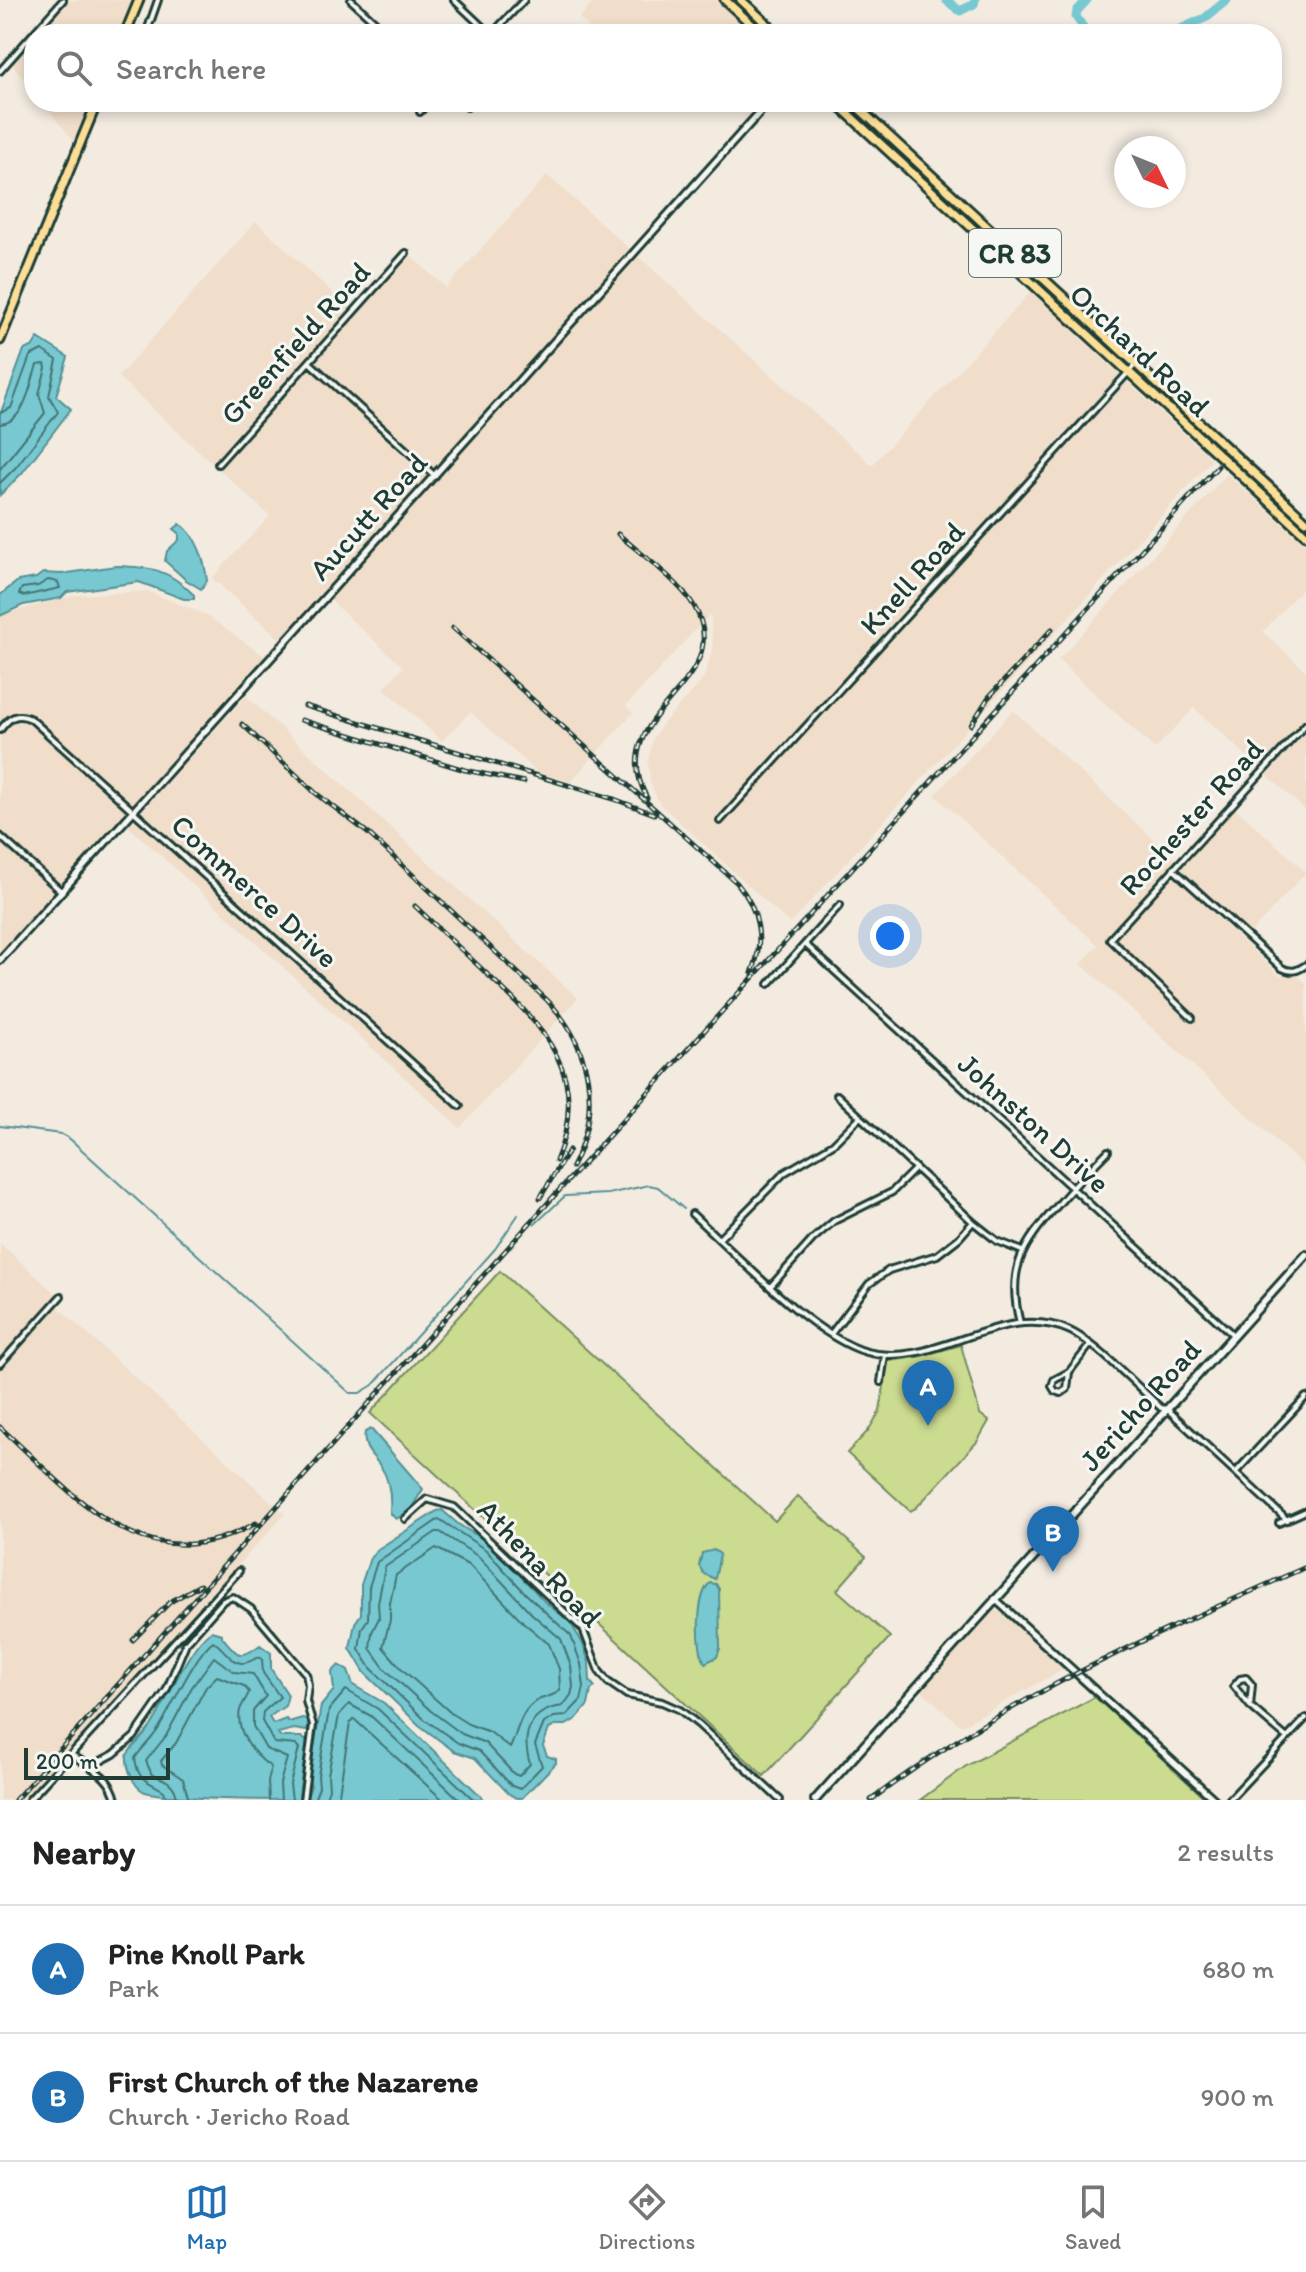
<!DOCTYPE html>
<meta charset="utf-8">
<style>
:root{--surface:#fff;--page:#f6f6f6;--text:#222;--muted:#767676;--line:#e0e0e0;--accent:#1f6fb2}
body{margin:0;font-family:Itim,sans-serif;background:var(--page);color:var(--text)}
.compass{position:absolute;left:1114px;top:136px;width:72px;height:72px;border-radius:50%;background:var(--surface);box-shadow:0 4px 12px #0003;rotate:133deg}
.scale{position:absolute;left:24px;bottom:20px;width:146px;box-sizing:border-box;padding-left:8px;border:4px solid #1f3d34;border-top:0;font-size:22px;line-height:28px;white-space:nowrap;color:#1f3d34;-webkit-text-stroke:6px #f6f6f2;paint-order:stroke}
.you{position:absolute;left:890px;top:936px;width:28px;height:28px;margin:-20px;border:6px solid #fff;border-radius:50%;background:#1a73e8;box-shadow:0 0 0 12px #1a73e833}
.badge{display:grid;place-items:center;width:52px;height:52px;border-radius:50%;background:var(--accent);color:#fff;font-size:26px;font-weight:700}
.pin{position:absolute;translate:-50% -66px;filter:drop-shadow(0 2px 4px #0008)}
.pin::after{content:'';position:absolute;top:42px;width:28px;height:24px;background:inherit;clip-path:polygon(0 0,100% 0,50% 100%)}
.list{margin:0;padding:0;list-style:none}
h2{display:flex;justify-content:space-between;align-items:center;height:104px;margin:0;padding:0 32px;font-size:34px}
h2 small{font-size:26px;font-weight:400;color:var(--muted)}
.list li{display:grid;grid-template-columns:52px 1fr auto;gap:24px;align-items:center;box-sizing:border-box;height:128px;padding:0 32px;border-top:2px solid var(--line)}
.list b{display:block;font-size:30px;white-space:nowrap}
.list p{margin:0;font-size:26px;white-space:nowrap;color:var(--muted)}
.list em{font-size:26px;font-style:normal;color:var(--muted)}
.icon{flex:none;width:44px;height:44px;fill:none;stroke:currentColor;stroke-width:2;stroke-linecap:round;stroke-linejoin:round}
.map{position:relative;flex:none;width:1306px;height:1800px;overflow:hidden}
.search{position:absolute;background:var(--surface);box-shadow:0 4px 12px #0003;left:24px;right:24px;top:24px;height:88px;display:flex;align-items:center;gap:20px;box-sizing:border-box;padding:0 28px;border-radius:32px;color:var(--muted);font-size:30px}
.sheet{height:360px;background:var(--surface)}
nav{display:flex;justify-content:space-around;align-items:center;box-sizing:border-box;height:112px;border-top:2px solid var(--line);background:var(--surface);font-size:22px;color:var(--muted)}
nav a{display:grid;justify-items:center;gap:4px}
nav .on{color:var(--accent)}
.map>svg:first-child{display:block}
</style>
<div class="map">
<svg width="1306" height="1800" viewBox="0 0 1306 1800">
<rect width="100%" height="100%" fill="#f3ebe0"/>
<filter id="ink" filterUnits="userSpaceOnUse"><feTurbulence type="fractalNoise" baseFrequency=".0125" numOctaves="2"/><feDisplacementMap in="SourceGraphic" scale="16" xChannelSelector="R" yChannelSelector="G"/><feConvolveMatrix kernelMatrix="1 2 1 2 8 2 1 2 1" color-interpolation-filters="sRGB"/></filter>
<g filter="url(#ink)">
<path fill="#f0deca" d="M68,0H135L121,34H37Z
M595,0H716L752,34H596L579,18Z
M34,38V92L11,63Z
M42,102H93L76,144Z
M547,175L872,465L1031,292L1212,460L790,924L660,804L650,783L648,761L653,738L666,720L703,680L709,662L713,648L710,614L626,706L633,713L570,782L538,773L470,712L442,741L384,688L403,667L330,600L288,646L212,578L270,516L118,377L256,221L350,309L403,249L446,288Z
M1227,474L1306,545V584L1263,632L1306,671V718L1260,768L1194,708L1155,749L1058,660Z
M147,591L206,615L267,658L0,955V615L77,595Z
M246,696L578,998L460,1128L128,826Z
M1013,710L1177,861L1168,871L1264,961L1279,975L1298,976L1306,983V1168L1081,964L1098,945L935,795Z
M1306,732V811L1267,775Z
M1233,806L1306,872L1249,935L1176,869Z
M0,1243L57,1295L62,1301L58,1307L285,1514L25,1800H0Z
M994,1607L1064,1669L961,1726L919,1688Z"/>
<path fill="#cbdb8f" stroke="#758c62" stroke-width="2" d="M500,1271L775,1521L798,1496L866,1557L837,1590L890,1637L764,1776L370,1413Z
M961,1345L980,1414L989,1421L977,1442L916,1508L910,1511L847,1453L868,1431L880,1411L888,1361L918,1357Z
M1095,1697L1207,1800H920L966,1766Z"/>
<path fill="#78c8d2" stroke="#549093" stroke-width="2" d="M38,338L68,357L56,396L71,409L22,473L0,495V415L24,350L32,347Z
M180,524C197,534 205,562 207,581L201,589L186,580L165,561L167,551L179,540V533L174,529Z
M116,566C152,567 168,569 194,595V599H184L139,582L67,592L61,598L23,605L0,616V595L18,581L36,578L43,573L61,574Z
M371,1429L423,1489L409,1512L396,1519L390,1513C391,1498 390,1480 381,1467C373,1455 362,1449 365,1432Z
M442,1510L458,1524L491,1544L545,1602L570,1622L582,1642L589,1662L590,1681L595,1687L591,1690L588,1705L576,1719L566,1725H557L549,1729L543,1746L547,1756L556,1759V1763L522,1798H516L508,1793L475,1758L454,1751L419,1725L365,1673L350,1648L355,1623L361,1614V1585L370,1558L378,1549L437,1511Z
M714,1550L720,1554L715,1579L704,1574L699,1566L702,1553Z
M710,1583L716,1584L719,1589L720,1648L717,1657L705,1663C696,1649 696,1594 710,1583Z
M211,1631L222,1634V1637C238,1655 239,1661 260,1645L271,1653V1669L288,1695L285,1706L269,1717L273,1724L286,1719L289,1722L302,1718L309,1719L307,1731L294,1729L278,1733L281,1737H301L308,1742C305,1763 300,1779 299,1800C260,1800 178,1800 145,1792C133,1787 126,1767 127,1755C134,1744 144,1737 151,1726C167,1702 189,1645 211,1631Z
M339,1665L348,1671L353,1685L384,1703L485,1800H306L311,1786L309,1777L321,1706L334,1690L332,1672Z"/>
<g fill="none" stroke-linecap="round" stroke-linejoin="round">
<path stroke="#437573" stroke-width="2" d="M0,413L11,408L30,356L42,350L57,360L49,396L58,412L16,467L0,483
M0,424C25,422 30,385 37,365L45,364L46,368L39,394L45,413L0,469
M48,580L58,582L60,588L24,596L19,594L22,588L38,586Z
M439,1519L486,1550L526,1594L571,1636L581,1664L584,1687L581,1700L566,1716L554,1717L544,1723L535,1745L542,1766L520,1789L512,1786L479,1751L458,1743L424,1719L371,1668L359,1649L362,1628L368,1619L369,1587L377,1562Z
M436,1532H440L479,1557L532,1614L561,1639L571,1666L573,1687L571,1695L563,1706C529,1710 521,1734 530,1764L519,1776L514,1774L485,1743L462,1734L431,1711L385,1669L370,1648L372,1632L379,1618L378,1603L385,1567Z
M436,1548L470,1566L524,1623L549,1644L559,1669L560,1690C554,1697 545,1696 536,1701C519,1712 518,1732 510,1748L490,1732L468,1724L452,1714L402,1669L383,1647L390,1620V1603L396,1575Z
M167,1800L164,1791C147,1780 138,1782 135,1758C142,1748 152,1739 159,1728C173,1705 194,1656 213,1641C230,1653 234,1673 258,1657L262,1659L263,1673L280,1697L263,1712L262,1721L274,1743L296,1745L299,1748L290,1784L292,1800
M177,1800C176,1784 166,1779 152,1775L146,1761L166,1736L192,1687L214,1657L234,1672L253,1674L266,1696L253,1711V1726L266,1749L287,1758L280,1783L281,1800
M189,1800L183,1779L162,1765L161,1761L176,1743L206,1687L217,1676L244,1686L249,1692C247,1698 242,1704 240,1710C235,1733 255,1756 271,1767L268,1782L269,1800
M314,1800L319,1787L318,1776L329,1710L346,1690L378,1709L474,1800
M325,1800L329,1789L328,1775L339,1715L349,1704L371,1716L460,1800
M338,1800L350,1723L354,1719L443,1800"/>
<path stroke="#549093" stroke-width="2" d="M0,1126L61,1134L70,1139L350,1393H360L373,1385L495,1249L518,1215
M535,1224L565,1196L608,1194L649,1185L658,1187L684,1209"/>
<path stroke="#78c8d2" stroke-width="9" d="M946,0L960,11L974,4L975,0
M1087,0L1077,11L1076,17L1088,34
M1169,34L1205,18L1227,0"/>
<defs>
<path id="minor" d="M351,0L388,34
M454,0L490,34
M146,34L158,0
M492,34L524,0
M0,71L63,0
M461,102L467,107
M420,112L429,102
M309,362L435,476
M218,464L406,253
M0,730C9,718 16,712 31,719L460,1106
M720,821L1136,364
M0,836L62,892
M1173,869L1282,968C1292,973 1297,971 1306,965
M805,944L1233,1335
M769,984L840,905
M1192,1018L1110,939L1306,724
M837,1095L973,1222L997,1241L1022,1251
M692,1214C735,1253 813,1337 867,1352C936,1370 1000,1301 1068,1330C1094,1341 1138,1387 1161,1408L1167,1409L1287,1520
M719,1239L784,1173L833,1144L860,1117
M771,1286L813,1239L834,1221L892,1192L915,1169
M1020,1323C1006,1270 1022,1245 1057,1206C1073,1187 1090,1169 1108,1151
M831,1334L869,1284L889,1270L937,1255L959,1238L973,1222
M0,1364L61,1296
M1069,1372L1067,1389L1061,1393L1055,1391L1052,1386L1054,1380L1069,1372L1090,1345
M881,1382L885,1355
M1236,1472L1306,1397
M405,1519L427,1499L454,1507L583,1629L599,1671L608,1682L627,1695L662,1702L680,1710L699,1725L780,1800
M1279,1523L1306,1511
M1250,1706L1234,1686L1240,1679L1246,1678L1252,1685L1250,1706L1287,1738
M71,1754C90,1768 111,1775 116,1800
M87,1765L99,1762L114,1754L134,1737L166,1691L186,1643L223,1601L233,1597L251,1609L306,1674L308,1685L306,1701L313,1725L303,1800
M29,1800L239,1571
M1229,1800L1306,1718"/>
<path id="tertiary" d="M0,960L769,102
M995,1599L1215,1800"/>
<path id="secondary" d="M815,1800L1306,1255"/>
<path id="primary" d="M725,0L762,34
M741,0L778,34
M125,34L139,0
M835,102L1306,535
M852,102L1306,521
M0,340L97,102"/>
</defs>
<use href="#minor" stroke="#1f3d34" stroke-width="10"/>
<use href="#tertiary" stroke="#1f3d34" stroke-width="11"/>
<use href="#secondary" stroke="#1f3d34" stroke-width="12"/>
<use href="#primary" stroke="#1f3d34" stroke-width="13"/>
<use href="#minor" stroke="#f6f6f2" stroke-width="4"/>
<use href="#tertiary" stroke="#f6f6f2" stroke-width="5"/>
<use href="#secondary" stroke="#f6f6f2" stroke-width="6"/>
<use href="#primary" stroke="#fcde96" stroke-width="7"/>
<defs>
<path id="rail" d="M618,534C640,553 680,582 694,606C740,685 600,712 647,798
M453,628L737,883C759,909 765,941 752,973
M305,706L614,799L654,814
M301,720L465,770L524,782
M242,724L321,798
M971,725L988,698L1052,629
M313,791L369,834L548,1001C592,1048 602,1109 572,1167
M415,906C439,929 463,951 487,974C546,1029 591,1075 556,1161
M540,1198L569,1150
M0,1427C76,1496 144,1586 256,1523
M133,1640L170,1602L200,1585
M15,1800L554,1196L1218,466
M871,1800C1003,1699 1154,1635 1306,1567"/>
</defs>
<use href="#rail" stroke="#1f3d34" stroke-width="5"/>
<use href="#rail" stroke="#f6f6f2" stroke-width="2" stroke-dasharray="6" stroke-linecap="butt"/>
</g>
</g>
<g text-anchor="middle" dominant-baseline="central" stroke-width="6" stroke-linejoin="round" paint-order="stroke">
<rect fill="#f6f6f2" stroke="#60746d" stroke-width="2" x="969" y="229" width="92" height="48" rx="6"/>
<g font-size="28" font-weight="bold" fill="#1f3d34">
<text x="1015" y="253">CR 83</text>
</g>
<g font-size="30" fill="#1f3d34" stroke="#f6f6f2">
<text transform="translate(295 343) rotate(-48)">Greenfield Road</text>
<text transform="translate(1140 350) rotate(43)">Orchard Road</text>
<text transform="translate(368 516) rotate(-48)">Aucutt Road</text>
<text transform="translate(912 578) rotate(-48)">Knell Road</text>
<text transform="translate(1191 817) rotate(-48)">Rochester Road</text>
<text transform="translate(255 891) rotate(42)">Commerce Drive</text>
<text transform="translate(1034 1123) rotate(42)">Johnston Drive</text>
<text transform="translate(1140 1405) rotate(-48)">Jericho Road</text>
<text transform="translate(540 1563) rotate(46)">Athena Road</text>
</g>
</g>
</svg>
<svg class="compass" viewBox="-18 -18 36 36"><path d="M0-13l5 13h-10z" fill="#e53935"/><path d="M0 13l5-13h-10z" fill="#767676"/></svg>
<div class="scale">200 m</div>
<div class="you"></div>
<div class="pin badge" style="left:928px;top:1426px">A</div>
<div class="pin badge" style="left:1053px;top:1572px">B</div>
<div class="search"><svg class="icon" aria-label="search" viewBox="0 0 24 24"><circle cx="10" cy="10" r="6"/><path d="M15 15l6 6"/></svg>Search here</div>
</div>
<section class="sheet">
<h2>Nearby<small>2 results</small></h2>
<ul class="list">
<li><span class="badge">A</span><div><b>Pine Knoll Park</b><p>Park</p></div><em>680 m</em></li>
<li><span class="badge">B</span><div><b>First Church of the Nazarene</b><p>Church · Jericho Road</p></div><em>900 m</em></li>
</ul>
</section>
<nav>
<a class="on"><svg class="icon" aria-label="map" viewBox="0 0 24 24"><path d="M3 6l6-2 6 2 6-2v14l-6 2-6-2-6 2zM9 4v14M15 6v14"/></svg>Map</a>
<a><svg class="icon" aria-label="directions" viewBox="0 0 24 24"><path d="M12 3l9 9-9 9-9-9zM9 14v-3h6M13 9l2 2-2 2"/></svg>Directions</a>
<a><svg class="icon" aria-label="saved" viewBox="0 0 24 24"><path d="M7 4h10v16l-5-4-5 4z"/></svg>Saved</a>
</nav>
